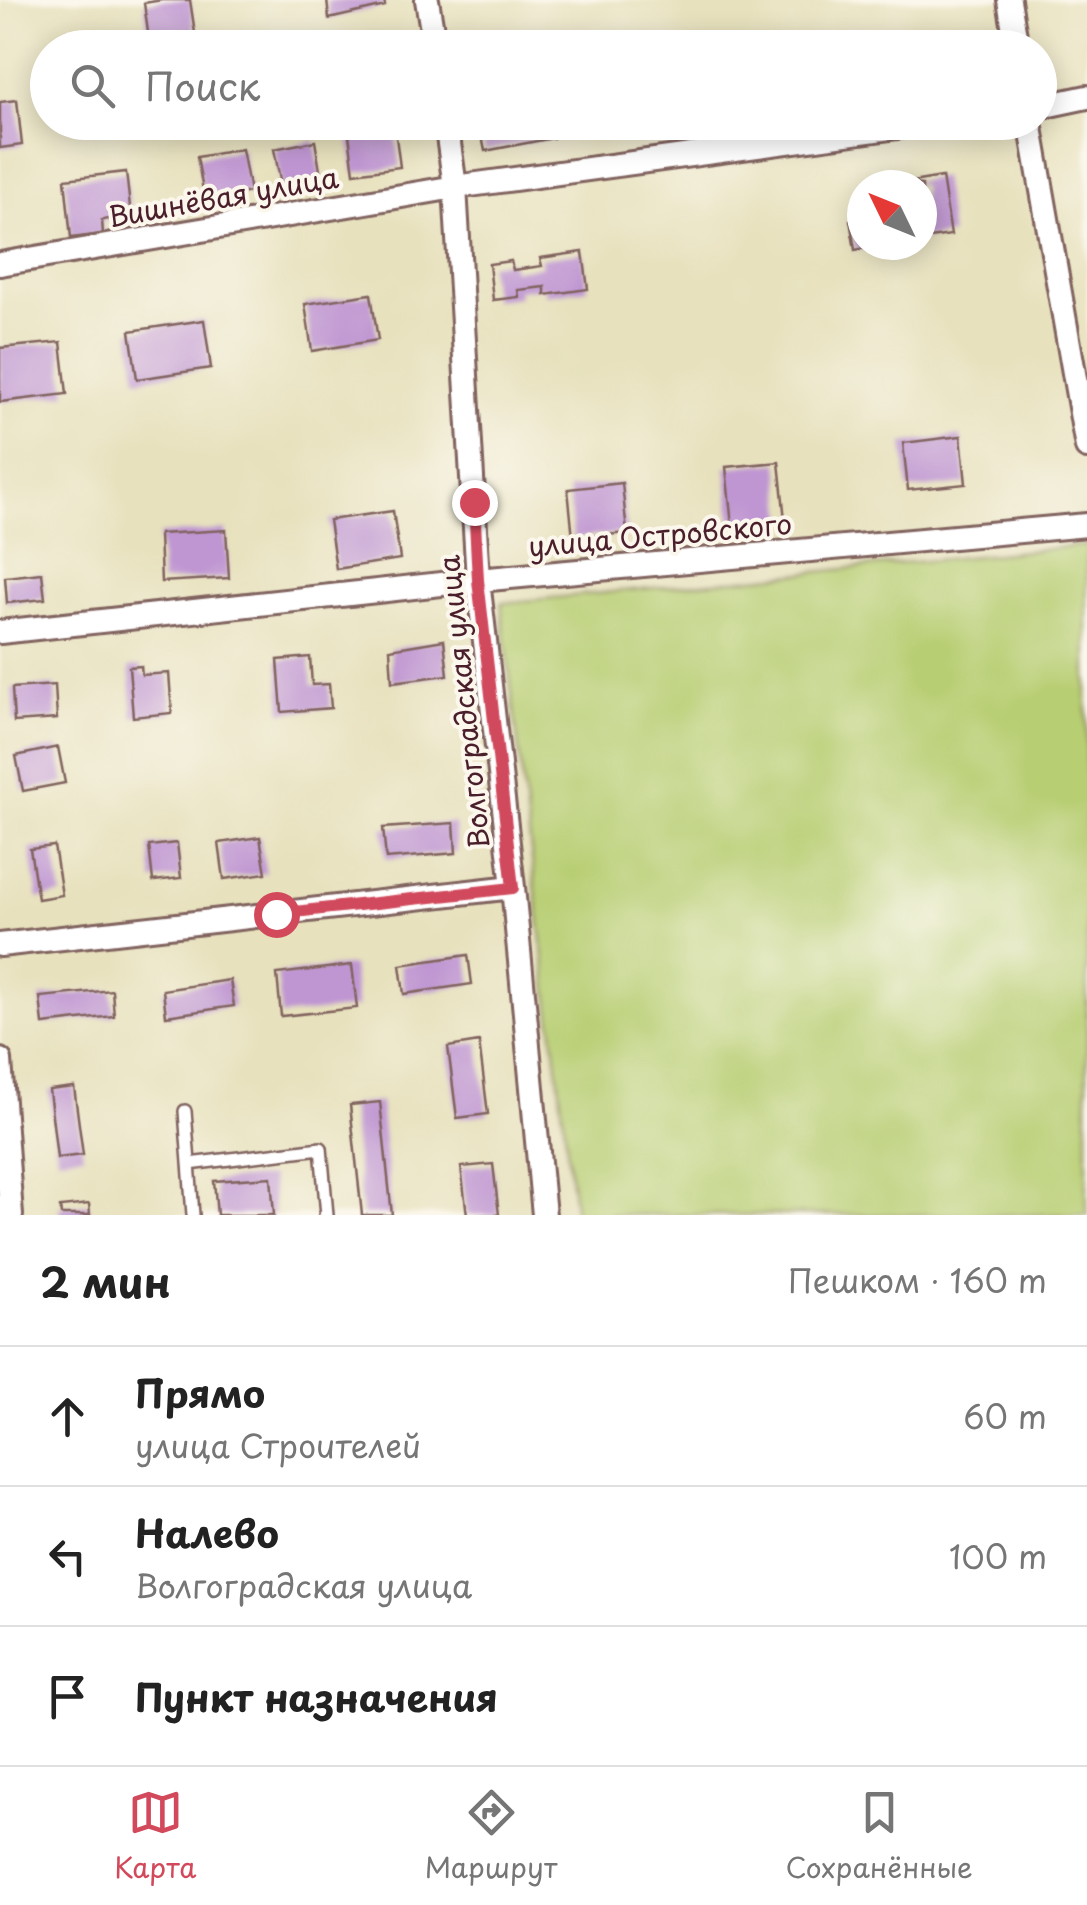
<!DOCTYPE html>
<html lang="ru">
<meta charset="utf-8">
<style>
:root{--surface:#fff;--page:#f2f2f2;--text:#222;--muted:#767676;--line:#e0e0e0;--accent:#d1495b}
body{margin:0;font-family:"Playpen Sans",sans-serif;background:var(--page);color:var(--text)}
.compass{position:absolute;left:847px;top:170px;width:90px;height:90px;border-radius:50%;background:var(--surface);box-shadow:0 5px 25px #0003;rotate:313deg}
.stop{position:absolute;width:30px;height:30px;margin:-22px;border:8px solid #d1495b;border-radius:50%;background:#fff}
.stop.end{background:#d1495b;border-color:#fff;box-shadow:0 2px 10px #0008}
.list{margin:0;padding:0;list-style:none}
h2{display:flex;justify-content:space-between;align-items:center;height:130px;margin:0;padding:0 40px;font-size:42px}
h2 small{font-size:32px;font-weight:400;color:var(--muted)}
.list li{display:grid;grid-template-columns:65px 1fr auto;gap:30px;align-items:center;box-sizing:border-box;height:140px;padding:0 40px;border-top:2px solid var(--line)}
.list b{display:block;font-size:38px;white-space:nowrap}
.list p{margin:0;font-size:32px;white-space:nowrap;color:var(--muted)}
.list em{font-size:32px;font-style:normal;color:var(--muted)}
.icon{flex:none;width:55px;height:55px;fill:none;stroke:currentColor;stroke-width:2;stroke-linecap:round;stroke-linejoin:round}
.map{position:relative;flex:none;width:1087px;height:1215px;overflow:hidden}
.search{position:absolute;background:var(--surface);box-shadow:0 5px 25px #0003;left:30px;right:30px;top:30px;height:110px;display:flex;align-items:center;gap:25px;box-sizing:border-box;padding:0 35px;border-radius:55px;color:var(--muted);font-size:38px}
.sheet{height:550px;background:var(--surface)}
nav{display:flex;justify-content:space-around;align-items:center;box-sizing:border-box;height:140px;border-top:2px solid var(--line);background:var(--surface);font-size:28px;color:var(--muted)}
nav a{display:grid;justify-items:center;gap:5px}
nav .on{color:var(--accent)}
.map>svg:first-child{display:block}
</style>
<div class="map">
<svg width="1087" height="1215" viewBox="0 0 1087 1215">
<rect width="100%" height="100%" fill="#fbf7ec"/>
<filter id="ink" filterUnits="userSpaceOnUse"><feTurbulence type="fractalNoise" baseFrequency=".01" numOctaves="2"/><feDisplacementMap in="SourceGraphic" scale="20" xChannelSelector="R" yChannelSelector="G"/><feConvolveMatrix kernelMatrix="1 2 1 2 8 2 1 2 1" color-interpolation-filters="sRGB"/></filter>
<filter id="wash" filterUnits="userSpaceOnUse"><feTurbulence type="fractalNoise" baseFrequency=".0048" numOctaves="4" result="noise"/><feDisplacementMap in="SourceGraphic" scale="40" xChannelSelector="R" yChannelSelector="G"/><feGaussianBlur stdDeviation="2.25" result="paint"/><feColorMatrix in="noise" values="0 0 0 0 0 0 0 0 0 0 0 0 0 0 0 0 0 1.4 0 .05"/><feComposite in="paint" operator="in"/></filter>
<g filter="url(#wash)">
<rect width="100%" height="100%" fill="#e7e1bd"/>
<path fill="#b7ce72" stroke="#80764e" stroke-width="2.5" d="M1087,545V1215H575L501,603Z"/>
<g id="blocks">
<path fill="#bf96d2" d="M162,0H190L195,33L149,40L144,3Z
M327,0H384L385,6L329,19Z
M17,100L22,145L0,148V102Z
M394,122L400,167L354,173L348,127Z
M479,122H549L553,138L485,151Z
M315,141L322,182L282,190L274,149Z
M242,149L250,192L205,201L197,157Z
M126,172L131,216L102,220L103,234L71,238L65,179Z
M942,177L951,235L922,239V185L906,183Z
M862,214V245L871,247L855,250L850,220Z
M583,252L588,289L545,295V287L518,290L519,297L493,300L489,264L511,261L513,270L542,266L540,258Z
M371,294L378,340L312,351L305,304Z
M204,320L211,368L137,379L130,331Z
M61,342L67,394L0,402V348Z
M961,436L966,484L908,490L903,443Z
M779,462L785,520L732,526L726,467Z
M622,483L627,533L573,538L568,489Z
M393,511L400,559L336,569L329,520Z
M226,530L229,578L161,582L159,534Z
M42,573L45,599L7,603L5,577Z
M444,640L448,675L392,682L390,649Z
M310,657L312,685L329,684L331,708L282,712L278,660Z
M141,666L142,675L169,673L172,713L133,717L129,667Z
M55,685L57,719L14,722L12,688Z
M58,747L65,783L23,791L16,756Z
M454,823L456,853L386,859L383,828Z
M260,837L266,873L224,879L219,843Z
M177,843L181,878L153,881L149,846Z
M54,846L62,895L38,899L30,849Z
M468,955L472,984L404,994L400,965Z
M352,965L357,1008L281,1016L277,974Z
M230,980L234,1006L166,1016L163,990Z
M112,990L114,1016L43,1024L40,997Z
M479,1042L488,1114L457,1118L448,1047Z
M74,1087L83,1155L57,1158L49,1090Z
M380,1102L392,1215H362L350,1105Z
M493,1164L499,1215H467L461,1167Z
M271,1177L274,1215H217L214,1181Z
M89,1204L90,1215H61L60,1207Z"/>
</g>
</g>
<g filter="url(#ink)">
<use href="#blocks" fill-opacity="0" stroke="#81635e" stroke-width="2.5"/>
<g fill="none" stroke-linecap="round" stroke-linejoin="round">
<defs>
<path id="service" d="M185,1111L193,1215
M189,1164L321,1148L327,1215H325"/>
<path id="minor" d="M427,0L435,48
M1009,0L1017,48
M1040,107L1087,97
M446,122L455,187L478,580L513,887L544,1215
M1030,122L1087,447
M0,264L455,187L935,122
M0,632L478,580L1087,525
M0,945L513,887
M0,1060L11,1215"/>
</defs>
<use href="#service" stroke="#81635e" stroke-width="16"/>
<use href="#minor" stroke="#81635e" stroke-width="28"/>
<use href="#service" stroke="#fff" stroke-width="11"/>
<use href="#minor" stroke="#fff" stroke-width="22"/>
</g>
</g>
<g fill="none" stroke-linecap="round" stroke-linejoin="round" filter="url(#ink)">
<path stroke="#d1495b" stroke-width="12" d="M276,914L513,888L478,580L474,502"/>
</g>
<g text-anchor="middle" dominant-baseline="central" stroke-width="8" stroke-linejoin="round" paint-order="stroke">
<g font-size="28" fill="#4a1f2b" stroke="#fbf7ec">
<text transform="translate(223 196) rotate(-10)">Вишнёвая улица</text>
<text transform="translate(660 534) rotate(-5)">улица Островского</text>
<text transform="translate(463 702) rotate(-96)">Волгоградская улица</text>
</g>
</g>
</svg>
<svg class="compass" viewBox="-18 -18 36 36"><path d="M0-13l5 13h-10z" fill="#e53935"/><path d="M0 13l5-13h-10z" fill="#767676"/></svg>
<div class="stop" style="left:276px;top:914px"></div>
<div class="stop end" style="left:474px;top:502px"></div>
<div class="search"><svg class="icon" aria-label="search" viewBox="0 0 24 24"><circle cx="10" cy="10" r="6"/><path d="M15 15l6 6"/></svg>Поиск</div>
</div>
<section class="sheet">
<h2>2 мин<small>Пешком · 160 m</small></h2>
<ul class="list">
<li><svg class="icon" aria-label="ahead" viewBox="0 0 24 24"><path d="M12 20V5M6 11l6-6 6 6"/></svg><div><b>Прямо</b><p>улица Строителей</p></div><em>60 m</em></li>
<li><svg class="icon" aria-label="left" viewBox="0 0 24 24"><path d="M17 20v-9H6M10 6l-5 5 5 5"/></svg><div><b>Налево</b><p>Волгоградская улица</p></div><em>100 m</em></li>
<li><svg class="icon" aria-label="arrive" viewBox="0 0 24 24"><path d="M6 21V4h12l-3 4 3 4H6"/></svg><div><b>Пункт назначения</b></div></li>
</ul>
</section>
<nav>
<a class="on"><svg class="icon" aria-label="map" viewBox="0 0 24 24"><path d="M3 6l6-2 6 2 6-2v14l-6 2-6-2-6 2zM9 4v14M15 6v14"/></svg>Карта</a>
<a><svg class="icon" aria-label="directions" viewBox="0 0 24 24"><path d="M12 3l9 9-9 9-9-9zM9 14v-3h6M13 9l2 2-2 2"/></svg>Маршрут</a>
<a><svg class="icon" aria-label="saved" viewBox="0 0 24 24"><path d="M7 4h10v16l-5-4-5 4z"/></svg>Сохранённые</a>
</nav>
